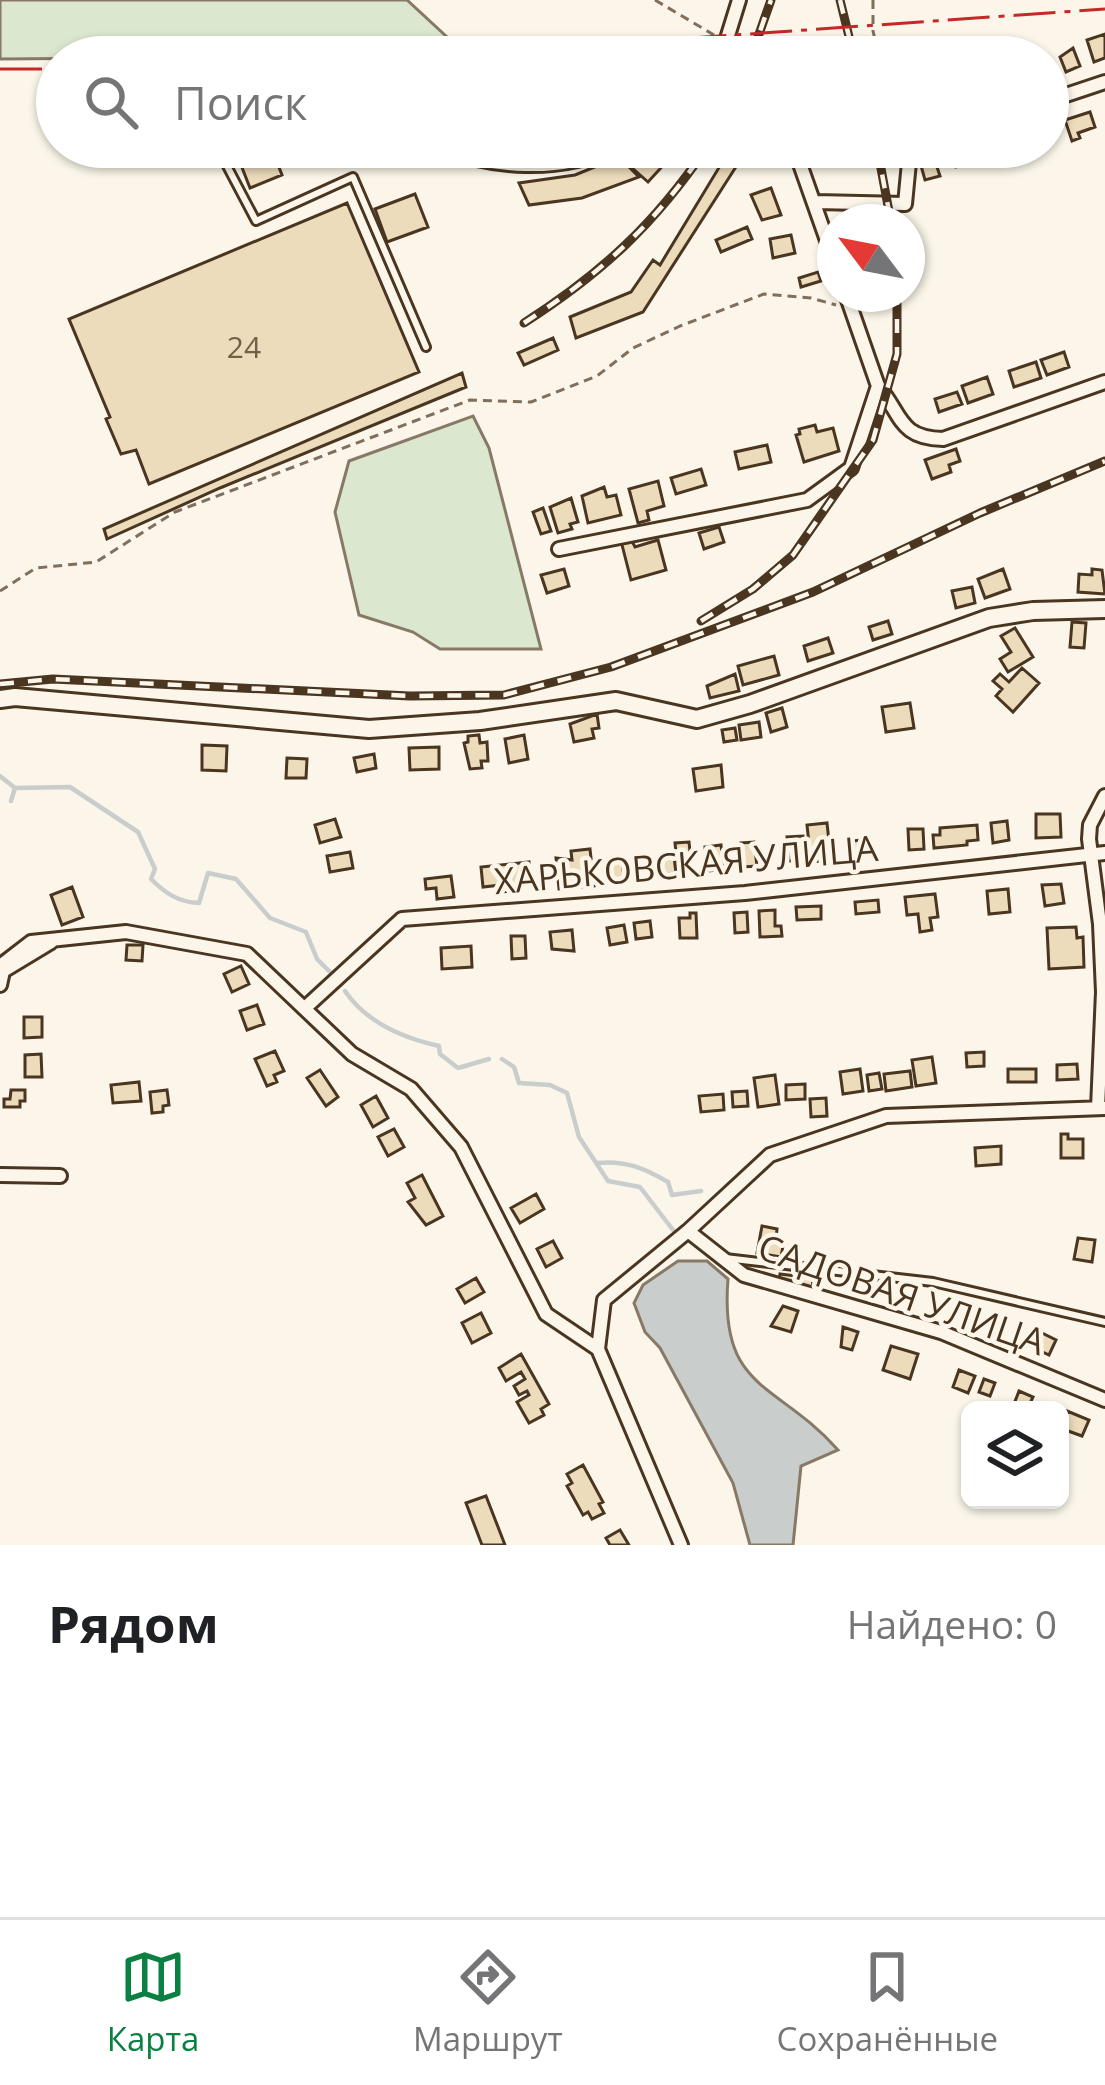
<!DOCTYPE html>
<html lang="ru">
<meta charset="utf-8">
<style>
:root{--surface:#fff;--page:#f2f2f2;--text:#202124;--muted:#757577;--line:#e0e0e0;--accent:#0b8043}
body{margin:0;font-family:"Open Sans",sans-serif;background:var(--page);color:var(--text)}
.controls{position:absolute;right:36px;bottom:36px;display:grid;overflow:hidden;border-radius:18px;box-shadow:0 3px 9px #0004}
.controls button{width:108px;height:108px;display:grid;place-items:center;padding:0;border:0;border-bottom:3px solid var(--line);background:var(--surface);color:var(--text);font:60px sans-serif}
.compass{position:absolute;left:817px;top:204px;width:108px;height:108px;border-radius:50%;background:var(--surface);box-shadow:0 3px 9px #0004;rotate:302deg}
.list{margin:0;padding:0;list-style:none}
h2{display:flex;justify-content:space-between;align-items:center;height:156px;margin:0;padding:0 48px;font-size:51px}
h2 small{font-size:39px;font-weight:400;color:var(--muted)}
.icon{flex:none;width:66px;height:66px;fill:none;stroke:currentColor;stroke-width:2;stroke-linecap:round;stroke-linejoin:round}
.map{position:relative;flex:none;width:1105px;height:1545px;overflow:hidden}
.search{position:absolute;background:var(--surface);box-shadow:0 3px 9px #0004;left:36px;right:36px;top:36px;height:132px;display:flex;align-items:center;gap:30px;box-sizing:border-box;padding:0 42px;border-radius:66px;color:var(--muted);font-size:45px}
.sheet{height:372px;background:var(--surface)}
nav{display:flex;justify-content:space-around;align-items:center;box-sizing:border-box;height:168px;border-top:3px solid var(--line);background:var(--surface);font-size:33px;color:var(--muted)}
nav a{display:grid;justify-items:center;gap:6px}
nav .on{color:var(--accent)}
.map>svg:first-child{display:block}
</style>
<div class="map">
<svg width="1105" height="1545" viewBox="0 0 1105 1545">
<rect width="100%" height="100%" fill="#fbf6e9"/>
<path fill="#dce7d0" stroke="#887966" stroke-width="3" d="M0,0H407L448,38L380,41L251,57L0,59Z
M473,416L489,448L541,649H440L413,632L359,615L335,512L349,461Z"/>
<path fill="#c9cecd" stroke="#887966" stroke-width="3" d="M678,1261H707L728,1279C719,1392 777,1381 838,1450L801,1466L793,1545H750L733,1483L660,1348L645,1332L634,1303L643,1285Z"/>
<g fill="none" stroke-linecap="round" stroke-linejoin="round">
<path stroke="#c9cecd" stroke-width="4.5" d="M0,776L15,788
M11,801L15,788L70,787L138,832L155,869L151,879C165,893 178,902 199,903L208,873L236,879L270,918L306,932L317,959L329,971
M345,991C366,1022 403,1038 439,1046L440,1054L458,1068L489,1059
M502,1059L514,1067L519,1083L550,1085L567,1093L579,1137L608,1181L640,1187L673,1230
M597,1163C625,1160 644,1168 668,1182L672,1195L701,1191"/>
</g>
<path fill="#ecdcbc" stroke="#4a3520" stroke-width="3" d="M1105,34V58L1094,62L1087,40Z
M1073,48L1080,66L1066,72L1060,57Z
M1090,112L1095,127L1078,133L1080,138L1072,141L1065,120Z
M234,147H271L282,175L250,188Z
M647,147H680L648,182L630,166Z
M994,147L997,156L981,161L977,148Z
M972,150L975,162L956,167L953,154Z
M729,151L741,159L643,312L576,338L570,317L631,292L653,260L660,265Z
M619,157L639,177L582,198L529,205L519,183L575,175Z
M934,158L940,176L925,180L920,162Z
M771,188L781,215L762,220L751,195Z
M415,194L428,227L387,242L375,209Z
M347,203L419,372L149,484L136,450L121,454L106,419L110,417L69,319Z
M747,227L752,239L721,252L716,240Z
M791,235L795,253L773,258L770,239Z
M818,272L821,281L801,287L799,278Z
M553,338L558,350L524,365L518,353Z
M1064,352L1069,367L1047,375L1041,360Z
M1036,362L1041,378L1014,387L1009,371Z
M462,373L466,387L220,488L107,539L104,529Z
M987,377L993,394L968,403L962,386Z
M957,392L962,404L939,412L935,399Z
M815,425L817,432L833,428L839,451L804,462L796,435L800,434L799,429Z
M767,445L771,462L739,469L735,452Z
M956,449L960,461L949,465L951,472L932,479L925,460Z
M701,469L706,485L676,494L671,478Z
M658,481L664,506L647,511L649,520L638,523L629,489Z
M604,487L607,497L616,495L621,515L588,523L582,496Z
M571,498L578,522L570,524L572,529L558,533L550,507Z
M543,508L551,531L541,534L533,512Z
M719,527L724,542L704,549L699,533Z
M631,539L635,547L658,540L666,570L631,580L621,541Z
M564,569L569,586L547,593L541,575Z
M1003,569L1010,589L985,598L978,579Z
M1092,569L1102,570L1105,594L1078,592L1079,574L1092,575Z
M972,587L975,603L956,608L952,591Z
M888,621L892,634L873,640L869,627Z
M1072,622L1086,623L1084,648L1070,647Z
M1015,628L1033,657L1008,672L1000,659L1011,652L1001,636Z
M828,638L833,653L808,661L804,646Z
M774,656L779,675L743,685L738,666Z
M1022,668L1039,683L1013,712L996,696L1002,689L993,681L1000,674L1009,682Z
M735,674L739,691L710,698L707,686Z
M910,703L914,728L886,732L882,707Z
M782,708L787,727L771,732L766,713Z
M597,714L599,728L592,729L594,738L574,742L570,724Z
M759,722L761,737L741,740L739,725Z
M735,728L737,740L724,742L722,730Z
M479,735L480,743L487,742L488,761H481L482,768L470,769L464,743L468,742V736Z
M524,735L528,759L509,763L505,739Z
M202,745L227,746L226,771L202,770Z
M439,747V769L410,770L409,748Z
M374,754L376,768L357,772L354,758Z
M287,758L307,759L306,778H286Z
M721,765L723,787L696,791L693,769Z
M1036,814H1060L1061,837L1036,838Z
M335,819L341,837L320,843L315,825Z
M1007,821L1009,840L993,843L991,823Z
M827,823L831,860L811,862L807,825Z
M977,825L978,840L967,841V845L934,848L933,835H940V828Z
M908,829H923L924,849L909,850Z
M803,836L805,860L789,861L787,837Z
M869,839L871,854L847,857L845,842Z
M689,842L692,871L678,872L675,843Z
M754,842L757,866L743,867L741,843Z
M721,845L724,869L708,871L705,847Z
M590,849L594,886L559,889L556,858L572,860L571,851Z
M350,852L353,868L330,872L327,856Z
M622,857L624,879L609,880L607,859Z
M674,857L676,873L657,875L655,859Z
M529,862L531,882L518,883L519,890L502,892L501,885L483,887L481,867Z
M451,876L454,897L437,899L436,888L426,889L425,879Z
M1061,884L1064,903L1045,906L1042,885Z
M72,887L83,917L62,925L51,895Z
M1008,889L1010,912L989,914L987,891Z
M935,894L938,917L930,918L932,930L920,932L918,914L907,915L905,897Z
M878,900L879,912L856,914L855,902Z
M821,906V919L797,920L796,907Z
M775,910V926H781L782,936L760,937L759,911Z
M747,912L748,932L735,933L734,913Z
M690,913H696L697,938H680L679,918H690Z
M650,921L652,937L636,939L634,923Z
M624,925L627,942L610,945L607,928Z
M1076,927L1077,938L1083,937L1084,967L1049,969L1047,928Z
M572,930L574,951L552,949L550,932Z
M511,936H525L526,958L512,959Z
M127,945H143L142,961L126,960Z
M471,946L472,967L442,969L441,948Z
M241,966L249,984L232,992L224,974Z
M257,1005L264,1024L247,1030L240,1011Z
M24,1017H42V1037L24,1038Z
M275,1051L284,1071L274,1075L277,1082L267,1086L255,1059Z
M984,1052V1066L967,1067L966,1053Z
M41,1054L42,1077H25V1055Z
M932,1057L936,1083L916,1086L912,1060Z
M1077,1064L1078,1079L1057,1080V1065Z
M860,1069L863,1091L843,1094L840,1072Z
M1008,1069H1036V1082H1008Z
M320,1070L338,1097L326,1106L307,1078Z
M910,1071L912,1087L886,1091L884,1074Z
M879,1073L882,1089L869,1091L867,1075Z
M775,1075L779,1104L758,1107L754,1078Z
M139,1082L141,1101L113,1103L111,1085Z
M805,1084V1099L786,1100V1085Z
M11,1090H25V1101H20V1107H4V1099H10Z
M167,1090L169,1105L163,1106V1112L152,1113L150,1092Z
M747,1091L748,1106L733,1107L732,1092Z
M723,1094L724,1110L701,1112L699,1096Z
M376,1096L388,1118L373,1127L361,1105Z
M826,1098L827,1116L811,1117L810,1099Z
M394,1129L404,1147L388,1156L378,1137Z
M1061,1134H1068V1139H1083V1158H1061Z
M1001,1146V1164L976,1166L975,1148Z
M422,1175L443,1216L426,1225L408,1202L415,1198L407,1183Z
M536,1194L544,1209L520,1223L511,1208Z
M762,1226L777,1229L776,1238L784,1240L781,1257L757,1253Z
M1078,1238L1095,1240L1092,1262L1074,1259Z
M553,1241L562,1258L546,1267L537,1249Z
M780,1274L813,1278L812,1291L778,1286Z
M476,1278L484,1292L465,1303L457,1289Z
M783,1306L798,1311L791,1332L771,1326Z
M481,1313L491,1333L472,1343L462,1323Z
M843,1327L858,1332L852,1350L841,1347Z
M1034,1329L1056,1340L1049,1355L1026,1344Z
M891,1346L918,1354L910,1379L883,1370Z
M521,1354L549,1404L541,1409L544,1415L529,1423L517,1402L529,1395L527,1391L519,1395L514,1386L525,1379L521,1372L506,1381L499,1368Z
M959,1370L975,1376L968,1393L953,1387Z
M984,1379L995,1383L990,1396L979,1392Z
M1019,1391L1033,1397L1027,1410H1017L1018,1405L1014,1404Z
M1067,1411L1089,1420L1082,1436L1060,1428Z
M583,1465L603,1502L599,1504L604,1513L592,1519L588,1512L583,1515L567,1486L572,1483L567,1474Z
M486,1496L505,1545H482L466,1503Z
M620,1530L629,1545H610L606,1538Z"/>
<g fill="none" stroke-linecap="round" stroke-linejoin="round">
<defs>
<path id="lane" d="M217,147L256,221L353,177L426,347
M725,1258L933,1282L1105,1322"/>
<path id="street" d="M726,42L737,57
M713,57L726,42L739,0
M1048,101L1105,82
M435,147C493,168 559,174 615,147
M794,147L835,263
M816,202L905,204L910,152L921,147
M846,294L878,386
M559,549L807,500L851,468L878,386C902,414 898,438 943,439L1105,382
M0,966L31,942L126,932L247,954L352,1054L411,1089L461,1147L546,1314L598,1349L681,1545
M0,985L3,971L51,942
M306,1007L402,919L745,893L1105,853
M1098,1108L1103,992L1100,924L1089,839L1090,825L1105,796
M0,1175L60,1176
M688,1231L744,1275L941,1332L1105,1400
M598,1349L604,1300L688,1231L770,1155L886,1116L1105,1108"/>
<path id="secondary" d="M0,699L15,697L369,729L480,721L616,701L697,719L750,704L989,618L1033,611L1105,609"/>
</defs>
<use href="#lane" stroke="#4a3520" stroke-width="12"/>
<use href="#street" stroke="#4a3520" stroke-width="18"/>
<use href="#secondary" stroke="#4a3520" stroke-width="22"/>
<path stroke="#7f6f5c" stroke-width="3" stroke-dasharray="9 6" stroke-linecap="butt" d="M655,0L714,35
M873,0V31L879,57
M0,591L36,568L96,562L175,512L470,400L531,402L597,376L633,348L680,326L764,294L811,298L836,305"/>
<use href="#lane" stroke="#fbf6e9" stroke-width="6"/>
<use href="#street" stroke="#fbf6e9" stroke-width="12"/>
<use href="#secondary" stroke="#fbf6e9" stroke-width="16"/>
<defs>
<path id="rail" d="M840,0L854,57
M751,57L771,0
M877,147L891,222
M524,323C602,273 655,224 707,147
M701,621L753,589L793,555L873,440L897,354V294
M0,684L53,679L410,696L504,695L611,667L813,592L980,513L1105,461"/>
</defs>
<use href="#rail" stroke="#4a3520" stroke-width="9"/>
<use href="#rail" stroke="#fbf6e9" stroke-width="4.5" stroke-dasharray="14" stroke-linecap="butt"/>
<path stroke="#c62828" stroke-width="3" stroke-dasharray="42 9 6 9" stroke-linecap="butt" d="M421,57L1105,9
M0,69H57"/>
</g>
<g text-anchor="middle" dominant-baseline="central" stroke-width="9" stroke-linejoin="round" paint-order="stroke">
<g font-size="30" fill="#725f47">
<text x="244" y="346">24</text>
</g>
<g font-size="36" fill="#4a3520" stroke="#fbf6e9">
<text transform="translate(686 864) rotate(-5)">ХАРЬКОВСКАЯ УЛИЦА</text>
<text transform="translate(902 1294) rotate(19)">САДОВАЯ УЛИЦА</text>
</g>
</g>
</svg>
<div class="controls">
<button><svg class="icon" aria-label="layers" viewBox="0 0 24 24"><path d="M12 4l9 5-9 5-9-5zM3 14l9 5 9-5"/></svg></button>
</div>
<svg class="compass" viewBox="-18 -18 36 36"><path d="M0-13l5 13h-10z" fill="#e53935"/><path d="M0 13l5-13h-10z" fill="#757577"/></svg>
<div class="search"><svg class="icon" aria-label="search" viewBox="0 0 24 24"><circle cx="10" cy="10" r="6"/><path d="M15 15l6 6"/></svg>Поиск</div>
</div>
<section class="sheet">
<h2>Рядом<small>Найдено: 0</small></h2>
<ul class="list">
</ul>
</section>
<nav>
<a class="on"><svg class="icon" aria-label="map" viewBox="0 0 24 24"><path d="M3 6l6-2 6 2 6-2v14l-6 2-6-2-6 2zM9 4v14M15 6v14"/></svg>Карта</a>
<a><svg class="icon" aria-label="directions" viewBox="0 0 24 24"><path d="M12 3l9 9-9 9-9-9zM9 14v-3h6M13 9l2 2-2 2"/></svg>Маршрут</a>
<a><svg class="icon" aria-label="saved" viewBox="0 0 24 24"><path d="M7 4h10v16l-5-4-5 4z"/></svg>Сохранённые</a>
</nav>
